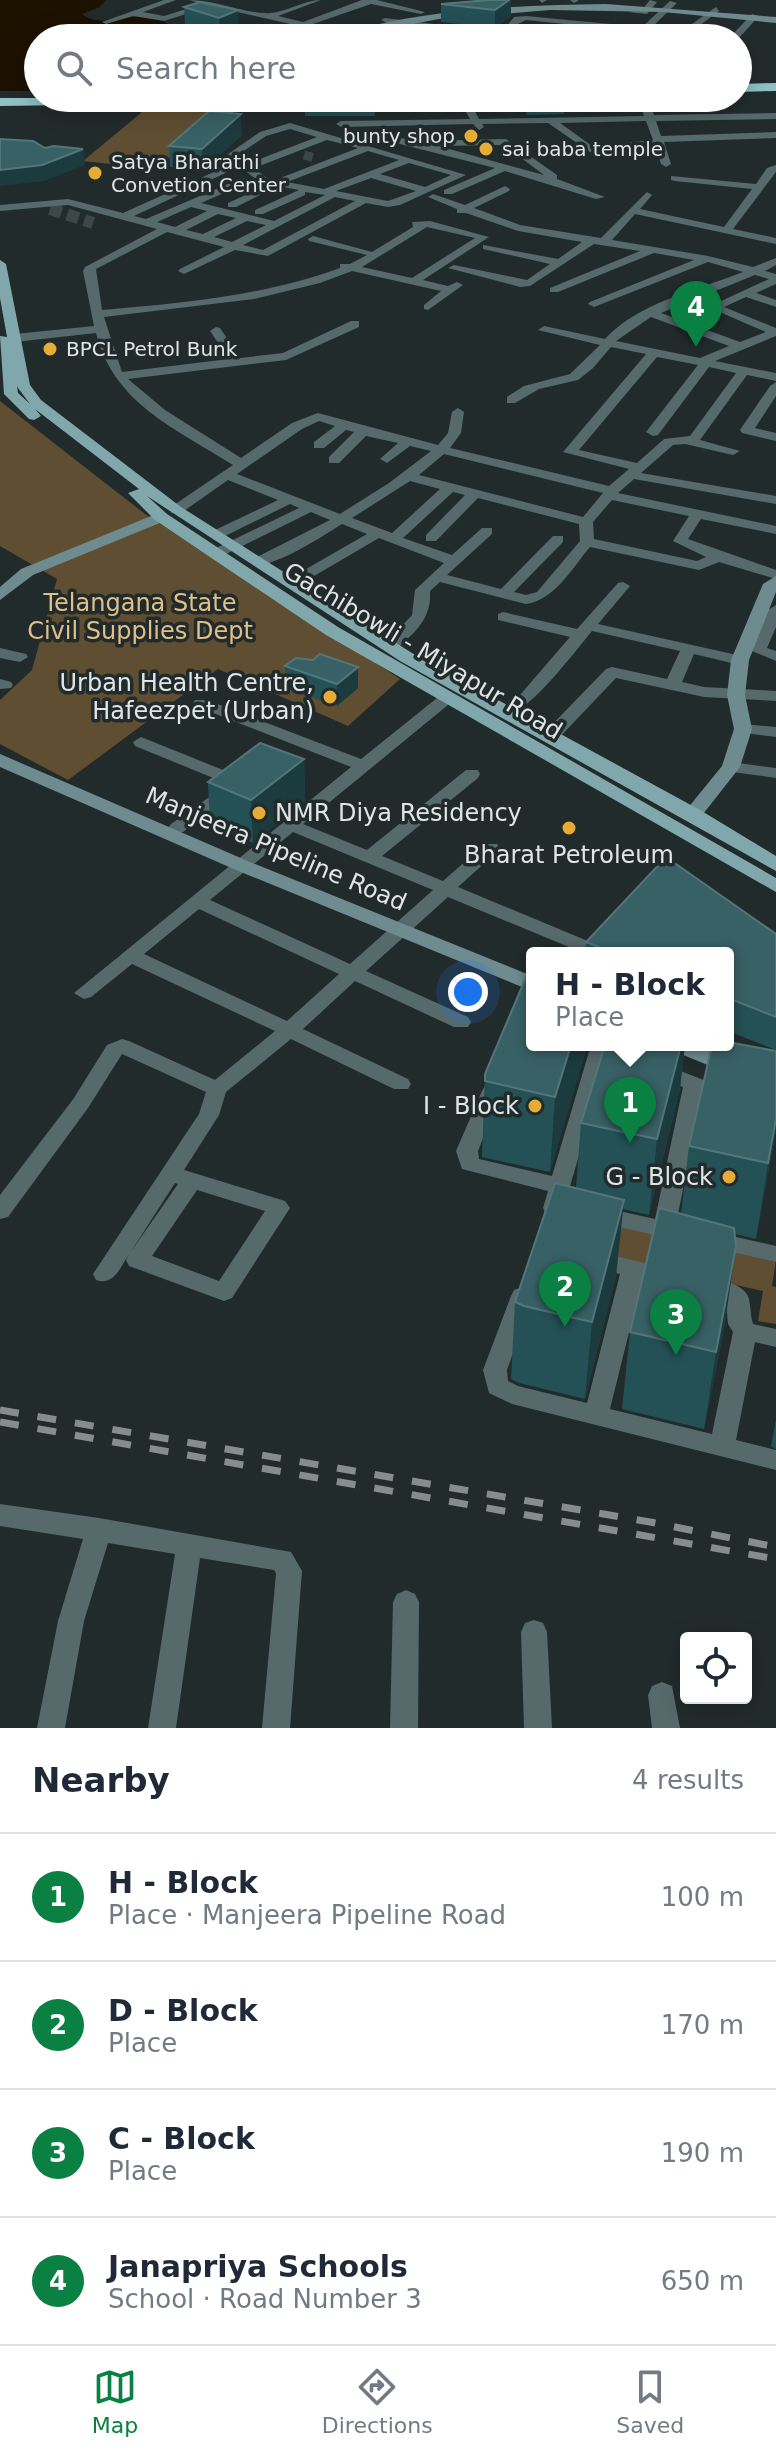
<!DOCTYPE html>
<meta charset="utf-8">
<style>
:root{--surface:#fff;--page:#f2f2f3;--text:#1f2937;--muted:#747a83;--line:#e0e1e3;--accent:#0b8043}
body{margin:0;font-family:"DejaVu Sans",sans-serif;background:var(--page);color:var(--text)}
.controls{position:absolute;right:24px;bottom:24px;display:grid;overflow:hidden;border-radius:8px;box-shadow:0 4px 20px #0003}
.controls button{width:72px;height:72px;display:grid;place-items:center;padding:0;border:0;border-bottom:2px solid var(--line);background:var(--surface);color:var(--text);font:40px sans-serif}
.you{position:absolute;left:468px;top:992px;width:28px;height:28px;margin:-20px;border:6px solid #fff;border-radius:50%;background:#1a73e8;box-shadow:0 0 0 12px #1a73e833}
.badge{display:grid;place-items:center;width:52px;height:52px;border-radius:50%;background:var(--accent);color:#fff;font-size:26px;font-weight:700}
.pin{position:absolute;translate:-50% -66px;filter:drop-shadow(0 2px 4px #0008)}
.pin::after{content:'';position:absolute;top:42px;width:28px;height:24px;background:inherit;clip-path:polygon(0 0,100% 0,50% 100%)}
.popup{position:absolute;left:526px;top:947px;width:208px;height:104px;box-sizing:border-box;display:grid;place-content:center;border-radius:8px;background:var(--surface);filter:drop-shadow(0 2px 6px #0005);font-size:26px;white-space:nowrap;color:var(--muted)}
.popup b{font-size:30px;color:var(--text)}
.popup::after{content:'';position:absolute;left:50%;top:100%;margin-left:-16px;border:16px solid transparent;border-top-color:var(--surface)}
.list{margin:0;padding:0;list-style:none}
h2{display:flex;justify-content:space-between;align-items:center;height:104px;margin:0;padding:0 32px;font-size:34px}
h2 small{font-size:26px;font-weight:400;color:var(--muted)}
.list li{display:grid;grid-template-columns:52px 1fr auto;gap:24px;align-items:center;box-sizing:border-box;height:128px;padding:0 32px;border-top:2px solid var(--line)}
.list b{display:block;font-size:30px;white-space:nowrap}
.list p{margin:0;font-size:26px;white-space:nowrap;color:var(--muted)}
.list em{font-size:26px;font-style:normal;color:var(--muted)}
.icon{flex:none;width:44px;height:44px;fill:none;stroke:currentColor;stroke-width:2;stroke-linecap:round;stroke-linejoin:round}
.map{position:relative;flex:none;width:776px;height:1728px;overflow:hidden}
.search{position:absolute;background:var(--surface);box-shadow:0 4px 20px #0003;left:24px;right:24px;top:24px;height:88px;display:flex;align-items:center;gap:20px;box-sizing:border-box;padding:0 28px;border-radius:44px;color:var(--muted);font-size:30px}
.sheet{height:616px;background:var(--surface)}
nav{display:flex;justify-content:space-around;align-items:center;box-sizing:border-box;height:112px;border-top:2px solid var(--line);background:var(--surface);font-size:22px;color:var(--muted)}
nav a{display:grid;justify-items:center;gap:4px}
nav .on{color:var(--accent)}
.map>svg:first-child{display:block}
</style>
<div class="map">
<svg width="776" height="1728" viewBox="0 0 776 1728">
<rect width="100%" height="100%" fill="#222b2c"/>
<path fill="#5f4e31" d="M229,105L156,169L83,161L148,107Z
M0,401L145,514L400,679L348,726L218,669L68,780L0,744V700L32,670L57,579L0,546Z
M564,1214L776,1260L772,1286L776,1287V1324L758,1321L763,1291L555,1245Z"/>
<path fill="#1d1100" d="M0,0H106L100,7L82,14C108,34 149,0 170,27L167,30L192,38H38V91H0Z"/>
<g fill="none" stroke-linecap="round" stroke-linejoin="round">
<path stroke="#3e4748" stroke-width="9" stroke-dasharray="9 5" stroke-linecap="butt" d="M304,155L315,158"/>
<path stroke="#3e4748" stroke-width="12" stroke-dasharray="12 6" stroke-linecap="butt" d="M50,209L93,223"/>
<path fill="#56696b" fill-rule="evenodd" d="M164,0H176L143,12L164,16L202,4L189,0C215,0 239,12 265,13C283,15 302,0 321,0L278,16L303,22L362,0H377L425,12L421,14L371,4L313,24L346,31L343,36L211,6L164,21L133,16L106,24L102,22Z
M539,0H547L542,3Z
M570,0H578V1L574,3Z
M650,0L657,2L647,14L628,12L642,10Z
M670,1L677,3L651,28L682,31L716,7L719,11L691,32L730,37L752,14L759,16L738,39L701,38L526,20L516,25L589,35L585,38L506,27L514,17L526,16L642,27Z
M385,18L524,35L528,38H504L397,24L384,32L411,38L373,36V32L387,23L381,20Z
M172,25L215,36L216,38H202L169,30Z
M246,28L281,35L285,38L247,34L222,38Z
M738,68L749,80V84H743L738,77Z
M236,98L245,99L219,124L221,129L209,128V124Z
M458,98H468L479,119L644,116L638,98H648L654,115L776,113V119L656,121L661,136L776,132V138L664,142L671,164L666,167L661,164L655,145L590,152L548,123L482,124L484,127L479,130L473,124L341,127L336,124L341,121L470,119ZM646,121L653,140L592,146L560,123Z
M290,123L466,175L400,205L388,207L366,203L268,256L235,250L184,274L178,271L180,269L224,247L167,232L96,269L102,310C183,303 263,296 340,268V264H350L367,255L309,241L308,239L313,236L372,252L413,227L412,222L430,221L489,237L423,280L448,286L457,282L463,285L428,310L424,309V305L441,291L352,271L320,283L254,299L104,317L122,372L229,359L210,331L216,327L220,328L240,358L283,353L351,321H359V327L286,360L128,379L165,410L241,458L292,423L318,413L438,445L448,433L452,412L458,408L464,412L461,433L450,448L609,486L629,469L563,452L646,354L611,347L593,368L578,380L539,389L515,403H507V397L524,386L570,374L600,345L538,330L544,326L605,339C639,302 698,290 743,272L708,262L594,307L588,304L590,302L694,260L654,253L558,292H550V288L640,251L594,244L530,286L520,287L448,268L454,265L527,280L550,264L483,249V245L558,259L582,242L518,231L466,213H457V209L428,197L433,194L465,205L505,186L510,189L509,191L474,208L520,225L601,238L647,192L652,195L640,209L724,227L752,189L675,181L671,180V176L756,184L767,168L776,165V172L733,229L776,238V244L635,214L612,240L708,256L753,267L776,258V265L765,271L776,274V284L756,293L776,300V307L746,297L724,307L776,328V336L715,361L776,373V381L747,375L700,440L740,451L733,455L685,444L673,445L641,473L776,496V504L634,479L618,493L776,526V534L701,519L688,539L776,570V579L719,562L699,570L590,547C572,568 555,600 526,604L440,582L430,591C432,618 415,633 396,649L391,651L383,646L412,615L415,590L444,563L379,538L297,586H287V580L367,534L342,524C323,536 274,568 253,565V559L330,520L311,512L222,556H212V550L299,508L290,504L221,538H211V532L278,500L228,480L181,513H171V507L233,465C175,428 114,404 96,333L15,342L9,338L15,334L94,326L83,271L85,267L157,229L68,205L0,211V205L68,199L123,213L225,167L234,169L134,216L146,219L242,178L257,180L243,169L221,159L260,132ZM290,129L317,137L247,164L233,158L266,136ZM327,140L358,148L275,180L268,179L254,168ZM368,151L399,160L324,189L287,182ZM409,163L451,175L425,187L380,174ZM371,178L416,191L388,201L336,191ZM247,183L263,187L228,203V207H236L278,186L299,190L255,210V214H263L305,195V192L325,195L274,221L201,203ZM335,197L355,201L263,250L243,245ZM191,207L207,211L175,227L157,222ZM218,214L236,218L203,234L186,230ZM247,221L266,225L232,242L214,237ZM427,227L475,238L412,278L362,267ZM755,275L769,279L708,307L766,332L740,342L661,313ZM651,317L729,346L700,358L616,341ZM657,357L698,365L646,432L653,436L658,435L709,367L736,373L690,436L664,439L637,463L579,450ZM319,421L335,426L314,442V448H324L346,430L354,432L329,457V463H339L366,436L398,443L380,459L387,463L410,446L431,451L389,483L340,514L237,474L302,429ZM444,454L603,493L583,517L419,475ZM410,481L440,489L392,533L352,518ZM453,492L465,495L426,535V541H436L478,498L579,524L580,541L537,592L526,595L514,592L563,542V536H553L501,589L447,575L492,534V528H482L452,555L403,538ZM612,500L689,516L673,541L706,557L697,561L594,539L593,522Z
M395,137L418,141L506,139L557,175V179L605,197L596,199L505,171L452,194H444V190L495,168L392,142L390,140ZM504,145L544,175L438,146Z
M776,382V396L755,428L776,433V441L742,433L740,430L770,386Z
M623,582L630,586L598,624L746,657L748,660L746,663L740,665L694,654L682,682L704,687L776,691V701L704,697L616,678L556,741H544L542,737L544,733L606,669L612,667L667,679L680,651L592,631C577,649 524,720 503,715L501,712L520,695L570,637L498,620V614L503,612L577,629L618,583Z
M776,605V627L767,648L776,651V661L750,650L768,610Z
M0,648L26,654L28,657L20,662L0,658Z
M0,679L11,682L13,685L11,688L0,689Z
M448,692L454,694L456,697L454,700L303,824L367,850L466,770H478L480,774L478,778L382,856L443,881L485,844H497L500,848L497,852L458,887L595,944L597,948L595,952H581L448,897L366,971L468,1017L471,1022L468,1027H454L355,981L303,1029L408,1079L411,1084L408,1089H394L291,1039L226,1092L219,1115L184,1170L285,1201L290,1208L232,1298L224,1301L129,1266L126,1260L129,1254C120,1268 114,1286 96,1280L93,1274L199,1114L206,1092L122,1054L88,1108L8,1217L0,1219V1195L74,1098L107,1045L122,1039L129,1041L215,1080L275,1031L132,964L91,997L84,999L74,993L351,767L195,706L193,703L195,700H207L361,759L442,694ZM293,832L433,890L350,964L210,900ZM199,909L339,974L287,1021L144,954ZM175,1183L178,1184L130,1253ZM197,1190L265,1211L219,1281L152,1256Z
M743,724L776,727V737L737,732L735,729L737,726Z
M141,737L243,778L246,782L183,832H171L168,828L171,824L228,784L135,746L133,742Z
M731,762L776,768V778L725,771L723,767L725,763Z
M591,1045H611L562,1214L554,1216L546,1214L543,1208L548,1191L462,1169L456,1151L482,1091L485,1086H499L502,1091L478,1151L479,1159L552,1176Z
M660,1063L732,1091L735,1096L732,1101L725,1103L702,1095L676,1224L685,1226L688,1232L685,1238L677,1240L601,1223L593,1221L590,1215L593,1209L601,1207L655,1219L683,1087L653,1075L650,1070L653,1065Z
M714,1232L776,1246V1262L706,1246L703,1240L706,1234Z
M593,1251L666,1268L674,1271L677,1277L674,1283L666,1286L642,1280L610,1409L712,1434L733,1332L728,1324L726,1302L698,1292L695,1286L698,1280C711,1276 741,1282 748,1296C751,1304 750,1315 753,1324L776,1329V1347L755,1342L736,1440L776,1450V1470L512,1404L489,1393L483,1370L511,1296L514,1290L522,1287L530,1290L533,1296L507,1370L508,1381L518,1386L587,1403L620,1274L585,1265L582,1259L585,1253Z
M0,1504L99,1518L291,1552L302,1571L290,1728H262L276,1573L274,1570L200,1558L176,1728H148L175,1554L108,1543L84,1621L65,1728H37L58,1621L83,1539L0,1526Z
M406,1590L415,1594L419,1602L418,1728H390L393,1602L397,1594Z
M534,1620L543,1623L547,1632L552,1728H524L521,1632L525,1623Z
M662,1682L672,1686L680,1728H652L648,1695L652,1686Z"/>
<path fill="#6e8c90" fill-rule="evenodd" d="M606,4L776,17V23L663,12L550,10L439,19L340,38H322C335,31 355,29 370,26C448,8 527,5 606,4Z
M161,512L167,514V520L33,575L0,600V587L21,569Z
M776,576V592L749,660L745,695L752,729L740,767L700,818H686L683,814L722,766L734,729L727,695L731,660L763,584Z
M0,754L250,862L532,976V991L236,870L0,767Z
M668,1045H700L776,1076V1093L671,1050Z"/>
<path fill="#80a8ac" fill-rule="evenodd" d="M0,260L6,264L30,385L41,400L181,507L412,653L700,810L776,856V871L400,661L147,496L167,514L338,627L776,878V892L326,635L155,520L128,493L139,489L35,409L41,416L34,420L29,419L4,394L0,336L7,337L0,298ZM17,386L18,388L30,404L18,393Z"/>
<path fill="#90c0c6" fill-rule="evenodd" d="M776,83V91L738,92V84Z
M0,98H273L267,102L0,106Z"/>
<path stroke="#868d8e" stroke-width="7" stroke-dasharray="19 19" stroke-linecap="butt" d="M0,1410L650,1522L776,1547
M0,1422L776,1559"/>
</g>
<path fill="#245156" d="M489,0H511V16L495,28L441,22V4Z
M200,2L239,28L220,36L185,25L184,7Z
M305,98H374L375,116H305Z
M523,98H564V114L527,115L523,103Z
M242,135L203,170L170,167L169,146Z
M285,666L358,688L337,706L285,688Z
M304,759L305,801L253,843L210,825L208,782Z
M776,934V1050L728,1031V953H585L586,942Z
M532,1045H587L550,1172L482,1157L485,1074Z
M680,1089L649,1215L623,1209L616,1276L585,1399L519,1383L511,1379L515,1302L576,1188L581,1123Z
M776,1130L756,1239L735,1234L725,1323L704,1429L622,1409L630,1332L681,1214L689,1146Z
M776,1420V1449L771,1446Z"/>
<path fill="#1b3b3f" d="M509,0H511V16L495,28V10Z
M238,10L239,28L220,36L219,18Z
M241,114L242,135L203,170L202,149Z
M83,149L85,165L44,181L0,186V170Z
M358,667V688L337,706V684Z
M304,759L305,801L253,843L251,800Z
M571,1045H587V1048L550,1172L555,1097Z
M681,1045H685L680,1089L649,1215L657,1139Z
M776,1119V1130L756,1239L768,1163Z
M624,1200L616,1276L585,1399L592,1322Z
M736,1246L725,1323L704,1429L716,1352Z"/>
<path fill="#386165" stroke="#53767a" stroke-width="2" d="M489,0H509L495,10L441,4Z
M200,2L238,10L219,18L184,7Z
M305,98H374L375,100L304,101Z
M527,98H564L565,99L528,100Z
M209,111L241,114L202,149L169,146Z
M0,139L33,141L45,148L54,146L83,149L42,165L0,170Z
M320,654L358,667L337,684L285,666L296,658L313,660Z
M260,743L304,759L251,800L208,782Z
M666,857L776,934V1017L728,998V953H614L586,942Z
M532,963V1045H571L555,1097L485,1081V1074Z
M728,1042L776,1051V1119L768,1163L689,1146L712,1045H728Z
M605,1045H681L657,1139L581,1123Z
M555,1183L624,1200L592,1322L524,1306L515,1302Z
M659,1208L734,1228L736,1246L716,1352L630,1332Z"/>
<g fill="#e6ac36" stroke="#222b2c" stroke-width="3">
<circle cx="471" cy="136" r="8"/>
<circle cx="486" cy="149" r="8"/>
<circle cx="95" cy="173" r="8"/>
<circle cx="50" cy="349" r="8"/>
<circle cx="330" cy="697" r="8"/>
<circle cx="259" cy="813" r="8"/>
<circle cx="569" cy="828" r="8"/>
<circle cx="535" cy="1106" r="8"/>
<circle cx="729" cy="1177" r="8"/>
</g>
<g text-anchor="middle" dominant-baseline="central" stroke-width="7" stroke-linejoin="round" paint-order="stroke">
<g font-size="20" fill="#e0e5e6" stroke="#222b2c" text-anchor="start">
<text x="455" y="136" text-anchor="end">bunty shop</text>
<text x="502" y="149">sai baba temple</text>
<text x="111" y="162">Satya Bharathi<tspan x="111" dy="23">Convetion Center</tspan></text>
<text x="66" y="349">BPCL Petrol Bunk</text>
</g>
<g font-size="24" fill="#e0bf88" stroke="#222b2c">
<text x="140" y="603">Telangana State<tspan x="140" dy="28">Civil Supplies Dept</tspan></text>
</g>
<g font-size="24" fill="#e0e5e6" stroke="#222b2c">
<text transform="translate(423 651) rotate(31)">Gachibowli - Miyapur Road</text>
<text transform="translate(276 849) rotate(23)">Manjeera Pipeline Road</text>
</g>
<g font-size="24" fill="#e0e5e6" stroke="#222b2c" text-anchor="end">
<text x="314" y="683">Urban Health Centre,<tspan x="314" dy="28">Hafeezpet (Urban)</tspan></text>
<text x="275" y="813" text-anchor="start">NMR Diya Residency</text>
<text x="569" y="855" text-anchor="middle">Bharat Petroleum</text>
<text x="519" y="1106">I - Block</text>
<text x="713" y="1177">G - Block</text>
</g>
</g>
</svg>
<div class="controls">
<button><svg class="icon" aria-label="locate" viewBox="0 0 24 24"><circle cx="12" cy="12" r="6"/><path d="M12 2v4M12 18v4M2 12h4M18 12h4"/></svg></button>
</div>
<div class="you"></div>
<div class="pin badge" style="left:630px;top:1143px">1</div>
<div class="popup"><b>H - Block</b>Place</div>
<div class="pin badge" style="left:565px;top:1327px">2</div>
<div class="pin badge" style="left:676px;top:1355px">3</div>
<div class="pin badge" style="left:696px;top:347px">4</div>
<div class="search"><svg class="icon" aria-label="search" viewBox="0 0 24 24"><circle cx="10" cy="10" r="6"/><path d="M15 15l6 6"/></svg>Search here</div>
</div>
<section class="sheet">
<h2>Nearby<small>4 results</small></h2>
<ul class="list">
<li><span class="badge">1</span><div><b>H - Block</b><p>Place · Manjeera Pipeline Road</p></div><em>100 m</em></li>
<li><span class="badge">2</span><div><b>D - Block</b><p>Place</p></div><em>170 m</em></li>
<li><span class="badge">3</span><div><b>C - Block</b><p>Place</p></div><em>190 m</em></li>
<li><span class="badge">4</span><div><b>Janapriya Schools</b><p>School · Road Number 3</p></div><em>650 m</em></li>
</ul>
</section>
<nav>
<a class="on"><svg class="icon" aria-label="map" viewBox="0 0 24 24"><path d="M3 6l6-2 6 2 6-2v14l-6 2-6-2-6 2zM9 4v14M15 6v14"/></svg>Map</a>
<a><svg class="icon" aria-label="directions" viewBox="0 0 24 24"><path d="M12 3l9 9-9 9-9-9zM9 14v-3h6M13 9l2 2-2 2"/></svg>Directions</a>
<a><svg class="icon" aria-label="saved" viewBox="0 0 24 24"><path d="M7 4h10v16l-5-4-5 4z"/></svg>Saved</a>
</nav>
